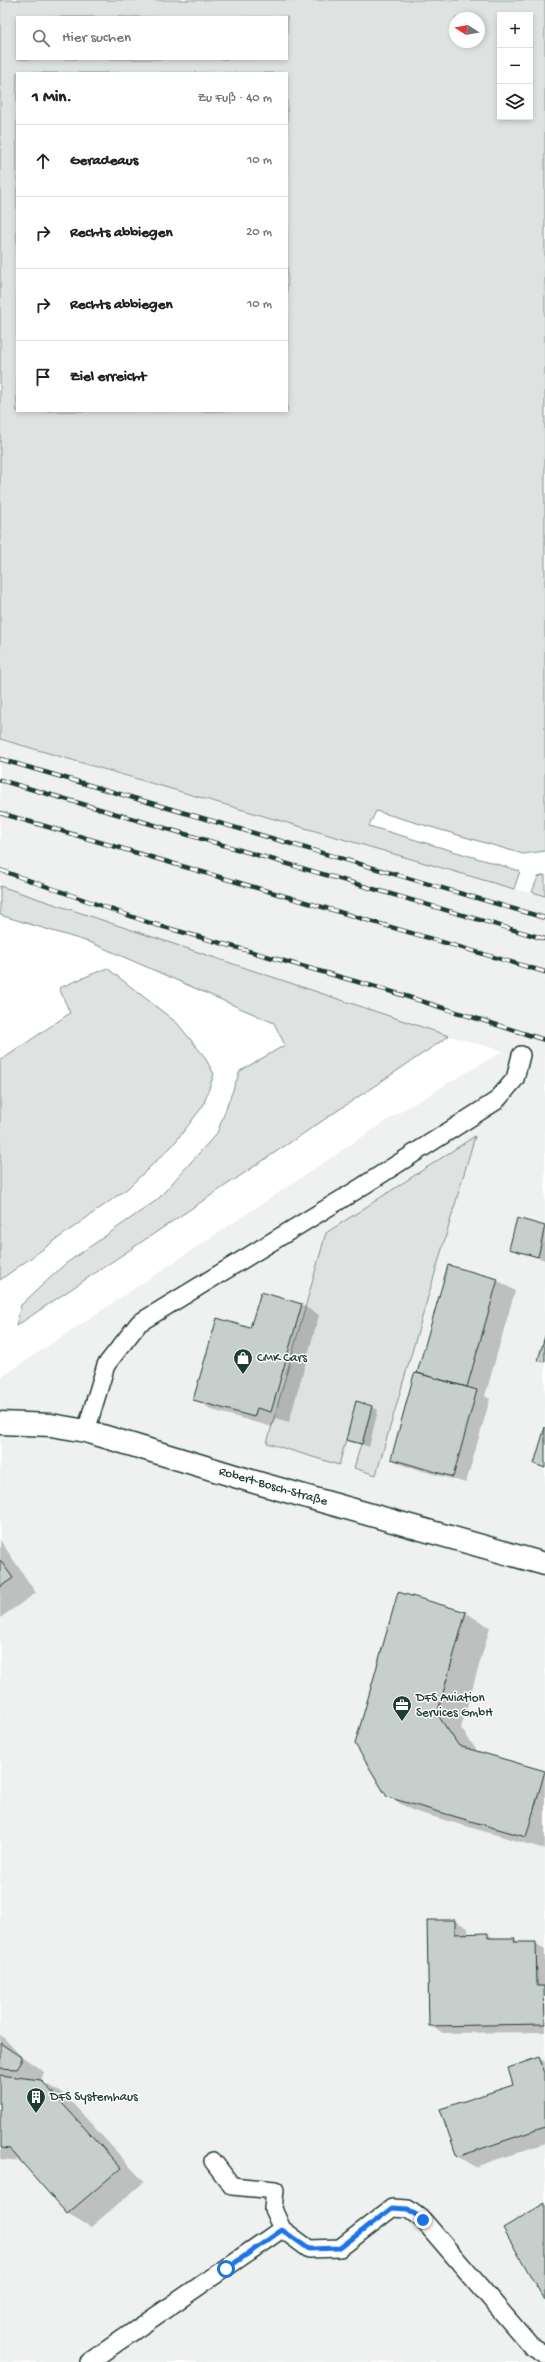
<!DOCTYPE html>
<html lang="de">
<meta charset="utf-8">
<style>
:root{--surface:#fff;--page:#f6f6f6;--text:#202124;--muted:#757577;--line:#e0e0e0}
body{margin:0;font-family:"Gochi Hand",sans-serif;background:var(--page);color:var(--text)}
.controls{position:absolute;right:12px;top:12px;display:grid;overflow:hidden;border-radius:0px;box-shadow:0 2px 6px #0003}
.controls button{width:36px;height:36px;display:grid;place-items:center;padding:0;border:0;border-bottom:1px solid var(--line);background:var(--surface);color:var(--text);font:20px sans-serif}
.compass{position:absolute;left:449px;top:12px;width:36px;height:36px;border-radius:50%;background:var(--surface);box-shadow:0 2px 6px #0003;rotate:281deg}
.stop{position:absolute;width:12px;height:12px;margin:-9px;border:3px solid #1a73e8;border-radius:50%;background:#fff}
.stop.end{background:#1a73e8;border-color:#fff;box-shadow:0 1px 4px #0008}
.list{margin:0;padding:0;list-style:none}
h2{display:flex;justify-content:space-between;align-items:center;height:52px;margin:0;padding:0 16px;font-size:17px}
h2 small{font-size:13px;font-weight:400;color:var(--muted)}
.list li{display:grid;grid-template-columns:26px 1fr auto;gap:12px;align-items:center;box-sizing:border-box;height:72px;padding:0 16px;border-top:1px solid var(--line)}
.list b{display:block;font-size:15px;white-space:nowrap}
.list em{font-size:13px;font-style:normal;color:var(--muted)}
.icon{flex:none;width:22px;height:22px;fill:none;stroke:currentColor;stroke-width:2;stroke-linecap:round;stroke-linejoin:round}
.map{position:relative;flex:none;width:545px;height:2362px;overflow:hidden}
.search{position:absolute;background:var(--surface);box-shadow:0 2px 6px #0003;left:16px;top:16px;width:272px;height:44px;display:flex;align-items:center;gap:10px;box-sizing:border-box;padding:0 14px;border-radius:0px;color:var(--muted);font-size:15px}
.panel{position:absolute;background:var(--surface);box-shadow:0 2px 6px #0003;left:16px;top:72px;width:272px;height:340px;border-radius:0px}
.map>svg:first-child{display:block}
</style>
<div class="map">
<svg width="545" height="2362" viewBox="0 0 545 2362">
<rect width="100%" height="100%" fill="#fff"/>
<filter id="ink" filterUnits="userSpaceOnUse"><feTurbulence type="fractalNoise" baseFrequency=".025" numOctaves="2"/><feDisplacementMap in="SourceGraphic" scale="8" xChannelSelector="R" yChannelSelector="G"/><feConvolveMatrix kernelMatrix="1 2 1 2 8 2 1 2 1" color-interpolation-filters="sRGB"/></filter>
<g filter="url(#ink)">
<path fill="#eef1f0" d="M0,740L514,889L545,896V2362H0V1378L398,1113L503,1051L449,1036L0,886Z"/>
<path fill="#dee3e2" stroke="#7e908b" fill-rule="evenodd" d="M0,0H545V851L523,854L376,811L369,826L520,871L514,889L0,739ZM500,15H530V117H500ZM17,17H287V59H17ZM455,18H479V42H455ZM17,73H287V411H17Z
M545,875V896L532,892L538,877Z
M0,886L449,1036L16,1326L21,1305L65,1264L157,1200L217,1133L240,1071L285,1045L274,1023L92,943L0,915Z
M107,968L177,1023L204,1056L214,1074L203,1106L173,1145L128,1188L0,1280V1061L70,1013L59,988Z
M475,1136L376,1475L354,1468L361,1444L346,1440L339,1465L267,1443L326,1233Z"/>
<path fill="#0003" d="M518,1220L545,1227V1260L510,1248Z
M497,1280L515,1291L485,1396L490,1399L466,1483L405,1466L392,1459L427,1378L419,1373Z
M302,1305L319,1315L289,1422L275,1418L272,1427L212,1410L195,1399L251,1329Z
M372,1407L378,1410L369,1447L347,1439Z
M0,1540L36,1593L0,1618Z
M399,1594L466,1613L490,1627L461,1728L478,1752L545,1772V1849L413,1811L388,1796Z
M455,1921L468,1928V1935L487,1934L496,1939H514L521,1943H535L545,1949V2032L443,2033L430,2026Z
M0,2034L20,2055L44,2072L41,2081L65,2095L144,2182L91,2227L67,2213L22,2161L0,2159Z
M539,2058L545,2062V2143L475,2167L457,2156Z"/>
<path fill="#c7cfcc" stroke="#1f3d34" d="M517,1218L545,1226L538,1257L509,1249Z
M448,1265L498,1279L467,1387L417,1373Z
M261,1292L302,1304L271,1412L257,1408L254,1417L193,1400L217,1318L250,1328Z
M545,1336V1362L538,1360Z
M417,1373L477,1390L453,1477L391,1459L414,1374Z
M356,1401L372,1406L362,1444L346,1440Z
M545,1427V1468L534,1464Z
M0,1560L13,1578L0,1587Z
M398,1592L466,1612L437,1714L459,1746L545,1771L526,1837L387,1797L355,1744Z
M427,1920H455V1934L488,1933V1938H515L514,1942H536L537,1986H544L545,2024L429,2026Z
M0,2043L21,2057V2063L17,2069L0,2068Z
M539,2057L545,2073V2127L457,2157L440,2109L513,2085L508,2068Z
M0,2075L41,2080L121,2168L67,2214L10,2149L0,2148Z
M545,2203V2301L503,2228Z"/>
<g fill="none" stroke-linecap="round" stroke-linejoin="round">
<defs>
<path id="lane" d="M86,1431L106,1365L139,1323L355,1191L496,1101L515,1079L521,1055
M213,2161L232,2186L275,2190L273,2209L282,2229L309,2249L340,2248L392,2208L408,2209L423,2220L531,2346L545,2355
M89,2362L282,2229"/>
<path id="street" d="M0,1423L51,1425L86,1431L258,1483L545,1564"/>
</defs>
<use href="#lane" stroke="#1f3d34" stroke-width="20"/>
<use href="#street" stroke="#1f3d34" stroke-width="25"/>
<use href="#lane" stroke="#fff" stroke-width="17"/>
<use href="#street" stroke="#fff" stroke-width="22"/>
<defs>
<path id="rail" d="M0,759L545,918
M0,780L545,939
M0,813L545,972
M0,870L150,923L386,990L545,1040"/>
</defs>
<use href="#rail" stroke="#1f3d34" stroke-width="4.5"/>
<use href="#rail" stroke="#fff" stroke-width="3" stroke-dasharray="9" stroke-linecap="butt"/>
</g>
</g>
<g fill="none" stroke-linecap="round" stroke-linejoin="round" filter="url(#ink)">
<path stroke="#1a73e8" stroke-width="5" d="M226,2269L282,2230L309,2249L340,2248L392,2208L408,2209L423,2220"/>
</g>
<defs>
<symbol id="shop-pin" viewBox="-11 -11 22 30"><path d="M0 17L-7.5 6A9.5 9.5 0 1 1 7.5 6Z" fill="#1f3d34" stroke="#fff"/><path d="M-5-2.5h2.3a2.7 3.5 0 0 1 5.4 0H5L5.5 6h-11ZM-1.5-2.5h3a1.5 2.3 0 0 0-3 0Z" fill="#fff"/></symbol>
<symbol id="office-pin" viewBox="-11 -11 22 30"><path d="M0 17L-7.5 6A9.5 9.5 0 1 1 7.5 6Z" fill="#1f3d34" stroke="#fff"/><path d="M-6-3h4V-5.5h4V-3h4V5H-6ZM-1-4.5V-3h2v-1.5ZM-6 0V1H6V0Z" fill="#fff"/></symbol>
<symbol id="building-pin" viewBox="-11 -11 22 30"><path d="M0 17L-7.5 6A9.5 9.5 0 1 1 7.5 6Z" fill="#1f3d34" stroke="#fff"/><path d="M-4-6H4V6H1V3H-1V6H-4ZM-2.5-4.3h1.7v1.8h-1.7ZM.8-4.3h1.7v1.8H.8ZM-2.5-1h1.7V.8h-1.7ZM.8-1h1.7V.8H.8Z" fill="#fff"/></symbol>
</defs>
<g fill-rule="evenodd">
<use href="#shop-pin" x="232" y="1347" width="22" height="30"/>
<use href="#office-pin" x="391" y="1694" width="22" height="30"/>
<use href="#building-pin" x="25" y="2086" width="22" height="30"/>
</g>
<g text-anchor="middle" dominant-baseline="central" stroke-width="3" stroke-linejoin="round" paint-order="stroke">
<g font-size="13" fill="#1f3d34" stroke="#fff" text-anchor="start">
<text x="257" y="1358">CMK Cars</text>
<text x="416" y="1698">DFS Aviation<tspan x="416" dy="15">Services GmbH</tspan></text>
<text x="50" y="2097">DFS Systemhaus</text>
</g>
<g font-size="13" fill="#1f3d34" stroke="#fff">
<text transform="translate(273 1487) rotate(16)">Robert-Bosch-Straße</text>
</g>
</g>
</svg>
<div class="controls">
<button>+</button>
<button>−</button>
<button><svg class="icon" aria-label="layers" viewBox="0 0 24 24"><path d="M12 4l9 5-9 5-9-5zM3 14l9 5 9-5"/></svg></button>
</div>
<svg class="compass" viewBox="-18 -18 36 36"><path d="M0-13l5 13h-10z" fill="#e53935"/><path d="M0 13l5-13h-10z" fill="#757577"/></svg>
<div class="stop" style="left:226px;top:2269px"></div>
<div class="stop end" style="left:423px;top:2220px"></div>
<div class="search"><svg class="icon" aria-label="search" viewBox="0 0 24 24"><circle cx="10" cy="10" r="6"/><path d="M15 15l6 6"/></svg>Hier suchen</div>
<section class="panel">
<h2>1 Min.<small>Zu Fuß · 40 m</small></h2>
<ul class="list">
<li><svg class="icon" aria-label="ahead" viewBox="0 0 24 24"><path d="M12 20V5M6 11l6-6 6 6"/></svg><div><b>Geradeaus</b></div><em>10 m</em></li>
<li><svg class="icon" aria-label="right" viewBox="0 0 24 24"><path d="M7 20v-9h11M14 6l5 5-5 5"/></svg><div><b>Rechts abbiegen</b></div><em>20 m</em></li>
<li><svg class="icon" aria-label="right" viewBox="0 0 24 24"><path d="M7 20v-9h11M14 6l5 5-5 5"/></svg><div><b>Rechts abbiegen</b></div><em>10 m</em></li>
<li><svg class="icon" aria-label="arrive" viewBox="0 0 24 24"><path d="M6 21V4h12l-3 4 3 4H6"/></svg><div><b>Ziel erreicht</b></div></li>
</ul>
</section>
</div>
